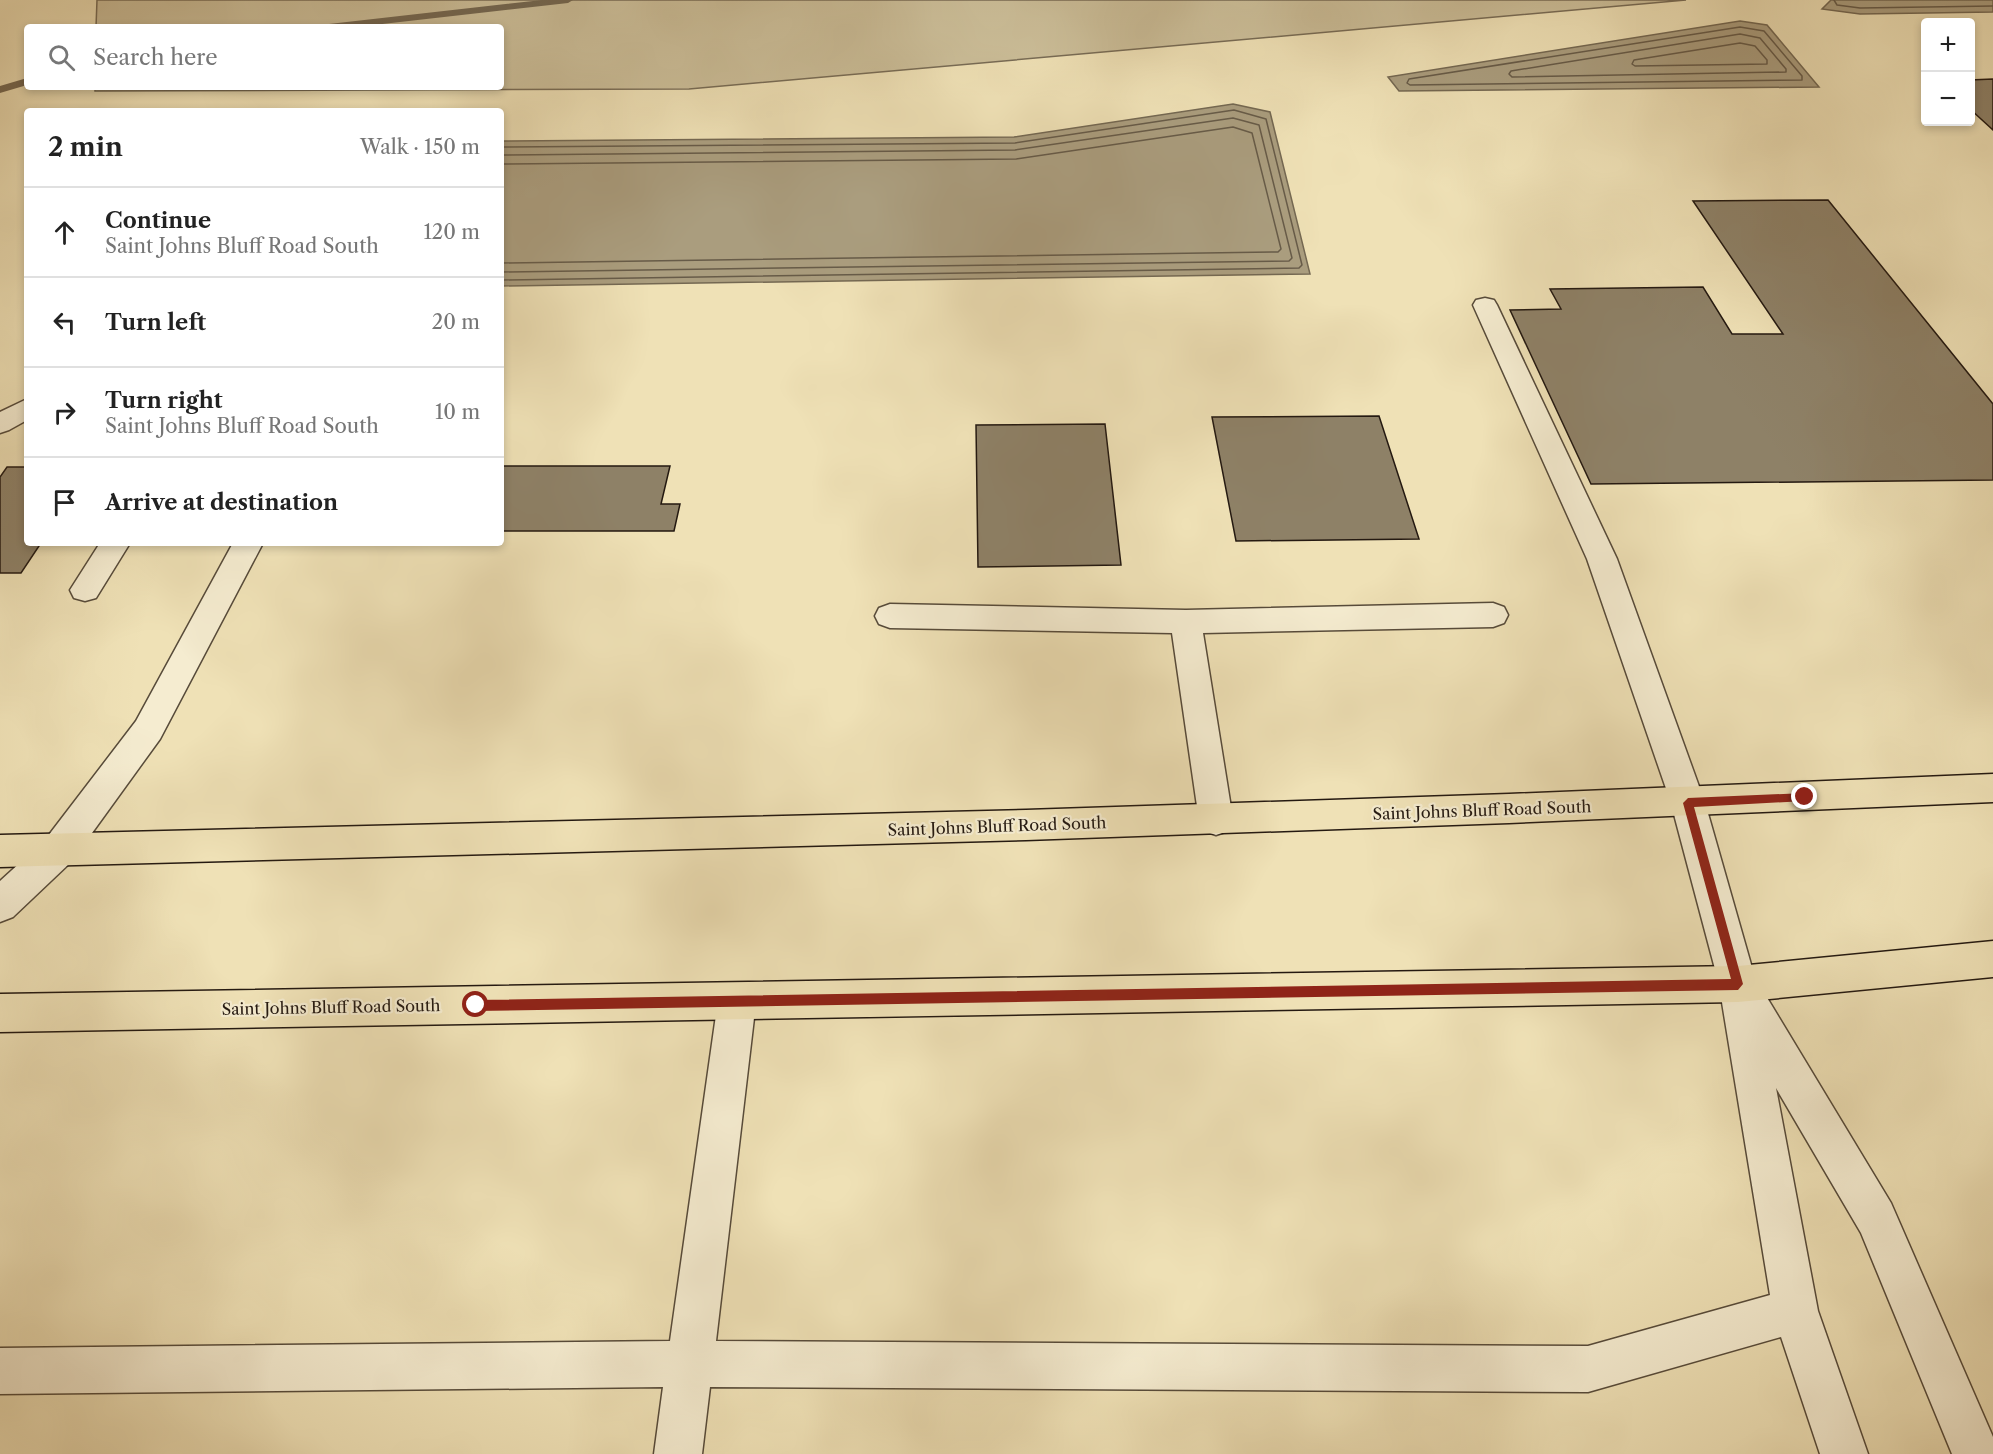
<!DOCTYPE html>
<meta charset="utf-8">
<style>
:root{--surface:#fff;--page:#f6f6f6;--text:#222;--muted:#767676;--line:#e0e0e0}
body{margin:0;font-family:"Libre Caslon Text",serif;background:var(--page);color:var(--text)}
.controls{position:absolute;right:18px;top:18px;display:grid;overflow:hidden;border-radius:6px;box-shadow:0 3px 9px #0003}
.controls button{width:54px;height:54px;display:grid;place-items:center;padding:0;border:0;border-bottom:2px solid var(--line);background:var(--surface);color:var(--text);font:30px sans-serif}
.stop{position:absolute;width:18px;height:18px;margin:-14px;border:4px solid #8f2418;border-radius:50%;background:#fff}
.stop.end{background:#8f2418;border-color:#fff;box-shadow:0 2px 6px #0008}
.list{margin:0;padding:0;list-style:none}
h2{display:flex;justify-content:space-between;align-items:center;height:78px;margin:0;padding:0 24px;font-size:26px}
h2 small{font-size:20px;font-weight:400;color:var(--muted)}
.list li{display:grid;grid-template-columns:39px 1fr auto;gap:18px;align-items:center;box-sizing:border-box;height:90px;padding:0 24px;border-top:2px solid var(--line)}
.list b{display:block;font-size:22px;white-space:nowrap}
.list p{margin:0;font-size:20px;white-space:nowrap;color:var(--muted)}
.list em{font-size:20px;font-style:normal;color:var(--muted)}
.icon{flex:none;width:33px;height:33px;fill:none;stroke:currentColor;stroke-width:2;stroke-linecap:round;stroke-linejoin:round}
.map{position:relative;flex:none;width:1993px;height:1454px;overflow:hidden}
.search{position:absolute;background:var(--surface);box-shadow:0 3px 9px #0003;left:24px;top:24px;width:480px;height:66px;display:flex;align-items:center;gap:15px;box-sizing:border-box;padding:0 21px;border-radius:6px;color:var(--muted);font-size:22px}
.panel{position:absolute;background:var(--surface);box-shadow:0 3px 9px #0003;left:24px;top:108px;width:480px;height:438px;border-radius:6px}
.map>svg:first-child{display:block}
</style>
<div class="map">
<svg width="1993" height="1454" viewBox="0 0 1993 1454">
<rect width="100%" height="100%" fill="#efe1b6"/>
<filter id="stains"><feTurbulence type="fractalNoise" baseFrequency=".00333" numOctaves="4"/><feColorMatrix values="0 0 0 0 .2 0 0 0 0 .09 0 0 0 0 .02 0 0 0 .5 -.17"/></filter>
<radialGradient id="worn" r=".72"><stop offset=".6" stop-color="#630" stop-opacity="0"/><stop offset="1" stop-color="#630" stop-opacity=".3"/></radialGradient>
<path fill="#ccbf9a" stroke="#786c56" stroke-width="1.5" d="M97,0H1686L689,89L95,91V87H501V27H96Z"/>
<path fill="#aa9d7e" stroke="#746852" stroke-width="1.5" d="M1831,0H1993V12L1860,14L1822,9Z
M1740,21L1767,25L1819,87L1399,91L1388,77Z
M1233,104L1270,112L1310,274L501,286V141L1014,137Z"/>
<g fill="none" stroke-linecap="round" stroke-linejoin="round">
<path stroke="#675b48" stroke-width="1.5" d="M1834,0L1837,5L1860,8L1993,6
M1740,27L1764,31L1802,76V80L1410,85L1407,83L1409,79Z
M1740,34L1760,38L1786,69V72L1512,77L1509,74L1511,71Z
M1740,43L1755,46L1767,60V64L1635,66L1632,64L1634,60Z
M501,147L1015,143L1234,110L1266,119L1302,265L1299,268L501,280
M501,155L1015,150L1233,118L1259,125L1292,258L1289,261L501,272
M501,164L1016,159L1233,127L1252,133L1281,249L1278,252L501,263"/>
<path fill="#746852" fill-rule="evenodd" d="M542,0H573L568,3L356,27H324L329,24Z
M27,78V85L0,93V86Z"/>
</g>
<path fill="#8e8167" stroke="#241911" stroke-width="1.5" d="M1993,79V130L1970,109V80Z
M1828,200L1993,404V480L1591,484L1510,310L1561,309L1550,289L1703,287L1732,334H1783L1693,201Z
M1379,416L1419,539L1236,541L1212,417Z
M1105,424L1121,565L978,567L976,425Z
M501,466H670L661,504H680L674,531H501Z
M7,467H27V543H41L21,573H0V477Z"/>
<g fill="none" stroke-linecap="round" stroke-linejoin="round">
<defs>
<path id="minor" d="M1485,298L1494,300L1497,305L1617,559L1705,803L1758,989L1763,991L1891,1203L1993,1437V1454H1952L1861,1233L1776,1088L1818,1311L1868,1454H1820L1781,1337L1588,1392L710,1387L702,1454H654L663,1387L0,1394V1348L670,1341L718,1001L723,988L737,983L751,988L756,1001L716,1341L1588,1346L1770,1295L1719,984L1671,803L1587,559L1473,305L1476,300Z
M27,399V420L9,430L0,433V412Z
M100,543H130L96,598L85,601L74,598L70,590Z
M233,543H263L160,739L71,862L13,917L0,922V881L45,840L136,721Z
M1493,603L1504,607L1508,615L1504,623L1493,627L1203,633L1233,820L1228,831L1216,835L1204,831L1199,820L1172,633L890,628L879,624L875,616L879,608L890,604L1186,610Z"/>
<path id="major" d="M1993,774V802L1509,823L1026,840L0,867V835L1026,810L1509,794Z
M1993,941V977L1738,1002L0,1032V994L1738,966Z"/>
</defs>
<use href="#minor" stroke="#574b3a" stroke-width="3"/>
<use href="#major" stroke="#241911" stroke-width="3"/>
<use href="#minor" fill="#f5ecd0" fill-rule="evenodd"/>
<use href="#major" fill="#efe1b6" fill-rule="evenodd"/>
</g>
<path fill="#8f2418" d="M1805,793L1810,797L1805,801L1694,807L1743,984L1738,990L476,1011L470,1005L476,1000L1731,979L1683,803L1688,798Z"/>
<g text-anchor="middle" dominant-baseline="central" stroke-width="4.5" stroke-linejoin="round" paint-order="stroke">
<g font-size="16" fill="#241911" stroke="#f5ecd0">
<text transform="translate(1482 810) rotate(-2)">Saint Johns Bluff Road South</text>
<text transform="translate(997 826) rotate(-2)">Saint Johns Bluff Road South</text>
<text transform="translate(331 1007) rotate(-1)">Saint Johns Bluff Road South</text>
</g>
</g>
<rect width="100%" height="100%" filter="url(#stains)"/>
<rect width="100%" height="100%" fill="url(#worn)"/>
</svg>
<div class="controls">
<button>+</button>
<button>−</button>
</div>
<div class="stop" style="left:476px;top:1005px"></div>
<div class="stop end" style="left:1805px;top:797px"></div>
<div class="search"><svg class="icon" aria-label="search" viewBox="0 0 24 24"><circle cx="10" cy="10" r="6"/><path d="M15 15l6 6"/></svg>Search here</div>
<section class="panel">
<h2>2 min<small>Walk · 150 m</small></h2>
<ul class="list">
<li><svg class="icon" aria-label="ahead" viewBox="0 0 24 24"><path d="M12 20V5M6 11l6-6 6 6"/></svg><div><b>Continue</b><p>Saint Johns Bluff Road South</p></div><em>120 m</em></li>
<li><svg class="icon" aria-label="left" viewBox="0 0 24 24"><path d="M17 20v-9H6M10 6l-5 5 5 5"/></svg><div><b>Turn left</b></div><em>20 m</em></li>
<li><svg class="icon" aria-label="right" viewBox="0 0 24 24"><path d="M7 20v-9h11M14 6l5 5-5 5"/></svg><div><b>Turn right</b><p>Saint Johns Bluff Road South</p></div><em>10 m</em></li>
<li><svg class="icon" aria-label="arrive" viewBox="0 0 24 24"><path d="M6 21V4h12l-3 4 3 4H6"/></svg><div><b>Arrive at destination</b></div></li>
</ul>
</section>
</div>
